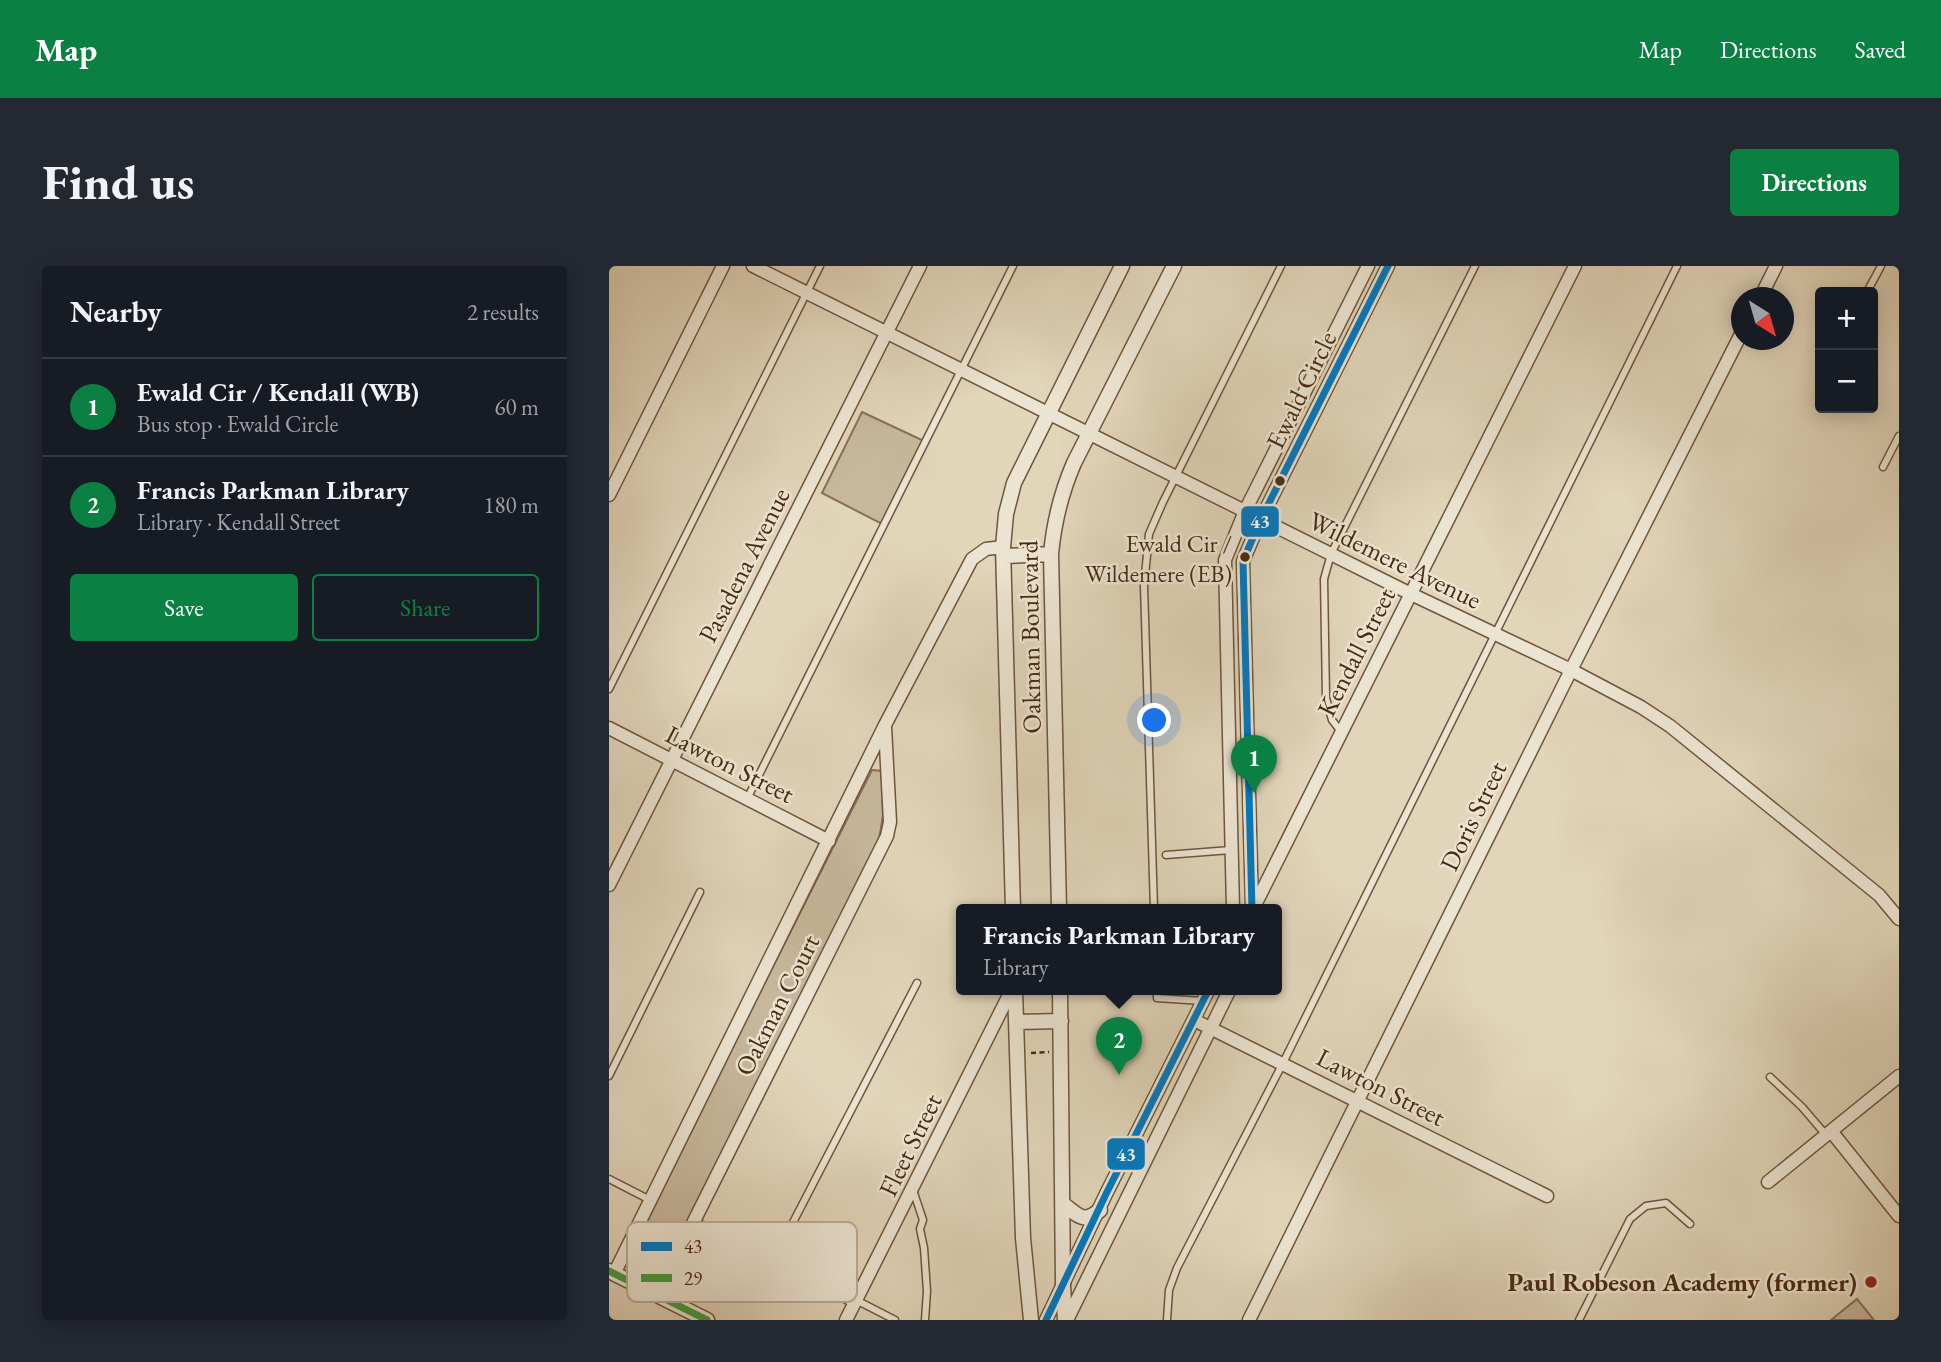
<!DOCTYPE html>
<meta charset="utf-8">
<style>
:root{--surface:#171b24;--page:#242831;--text:#f1f3f6;--muted:#9ea1a6;--line:#363941;--accent:#0b8043}
body{margin:0;font-family:"EB Garamond",serif;background:var(--page);color:var(--text)}
.controls{position:absolute;right:21px;top:21px;display:grid;overflow:hidden;border-radius:7px;box-shadow:0 4px 18px #0003}
.controls button{width:63px;height:63px;display:grid;place-items:center;padding:0;border:0;border-bottom:2px solid var(--line);background:var(--surface);color:var(--text);font:35px sans-serif}
.compass{position:absolute;left:1122px;top:21px;width:63px;height:63px;border-radius:50%;background:var(--surface);box-shadow:0 4px 18px #0003;rotate:143deg}
.you{position:absolute;left:546px;top:455px;width:24px;height:24px;margin:-18px;border:5px solid #fff;border-radius:50%;background:#1a73e8;box-shadow:0 0 0 10px #1a73e833}
.badge{display:grid;place-items:center;width:46px;height:46px;border-radius:50%;background:var(--accent);color:#fff;font-size:23px;font-weight:700}
.pin{position:absolute;translate:-50% -58px;filter:drop-shadow(0 2px 4px #0008)}
.pin::after{content:'';position:absolute;top:37px;width:24px;height:21px;background:inherit;clip-path:polygon(0 0,100% 0,50% 100%)}
.popup{position:absolute;left:347px;top:638px;width:326px;height:91px;box-sizing:border-box;display:grid;place-content:center;border-radius:7px;background:var(--surface);filter:drop-shadow(0 2px 5px #0005);font-size:23px;white-space:nowrap;color:var(--muted)}
.popup b{font-size:26px;color:var(--text)}
.popup::after{content:'';position:absolute;left:50%;top:100%;margin-left:-14px;border:14px solid transparent;border-top-color:var(--surface)}
.list{margin:0;padding:0;list-style:none}
h2{display:flex;justify-content:space-between;align-items:center;height:91px;margin:0;padding:0 28px;font-size:30px}
h2 small{font-size:23px;font-weight:400;color:var(--muted)}
.list li{display:grid;grid-template-columns:46px 1fr auto;gap:21px;align-items:center;box-sizing:border-box;height:98px;padding:0 28px;border-top:2px solid var(--line)}
.list b{display:block;font-size:26px;white-space:nowrap}
.list p{margin:0;font-size:23px;white-space:nowrap;color:var(--muted)}
.list em{font-size:23px;font-style:normal;color:var(--muted)}
.actions{display:flex;gap:14px;padding:21px 28px}
.actions a{flex:1;padding:16px 0;border:2px solid var(--accent);border-radius:7px;text-align:center;font-size:24px;color:var(--accent)}
.actions .main{background:var(--accent);color:#fff}
.map{position:relative;flex:none;width:1290px;height:1054px;overflow:hidden;border-radius:7px}
header{display:flex;align-items:center;gap:42px;box-sizing:border-box;height:98px;padding:0 35px;background:var(--accent);color:#fff}
header strong{font-size:33px}
nav{display:flex;gap:38px;margin-inline-start:auto;font-size:24px}
.intro{display:flex;align-items:center;justify-content:space-between;box-sizing:border-box;height:168px;padding:0 42px}
h1{margin:0;font-size:49px}
.button{padding:18px 32px;border-radius:7px;background:var(--accent);color:#fff;font-size:24px;font-weight:700}
main{display:flex;gap:42px;padding:0 42px}
aside{flex:1;background:var(--surface);border-radius:7px;box-shadow:0 4px 18px #0003}
.map>svg:first-child{display:block}
</style>
<header>
<strong>Map</strong>
<nav><a>Map</a><a>Directions</a><a>Saved</a></nav>
</header>
<div class="intro"><h1>Find us</h1><a class="button">Directions</a></div>
<main>
<aside>
<h2>Nearby<small>2 results</small></h2>
<ul class="list">
<li><span class="badge">1</span><div><b>Ewald Cir / Kendall (WB)</b><p>Bus stop · Ewald Circle</p></div><em>60 m</em></li>
<li><span class="badge">2</span><div><b>Francis Parkman Library</b><p>Library · Kendall Street</p></div><em>180 m</em></li>
</ul>
<div class="actions"><a class="main">Save</a><a>Share</a></div>
</aside>
<div class="map">
<svg width="1290" height="1054" viewBox="0 0 1290 1054">
<rect width="100%" height="100%" fill="#e1d5ba"/>
<filter id="stains"><feTurbulence type="fractalNoise" baseFrequency=".00286" numOctaves="4"/><feColorMatrix values="0 0 0 0 .2 0 0 0 0 .09 0 0 0 0 .02 0 0 0 .5 -.17"/></filter>
<radialGradient id="worn" r=".72"><stop offset=".6" stop-color="#630" stop-opacity="0"/><stop offset="1" stop-color="#630" stop-opacity=".3"/></radialGradient>
<path fill="#c7b89d" stroke="#887157" stroke-width="2" d="M253,146L315,175L273,258L213,227Z
M263,504L273,505L274,550L270,573L53,1008L47,1010L21,995V985Z
M1248,1033L1265,1054H1222Z"/>
<g fill="none" stroke-linecap="round" stroke-linejoin="round">
<defs>
<path id="service" d="M1258,26L1272,0
M1274,201L1290,170
M0,423L211,0
M733,467L723,454L717,432L715,313L722,288L866,0
M138,533L404,0
M557,589L622,584
M545,643L535,320L540,268L554,236L672,0
M548,723V732L594,735
M0,810L91,626
M1161,811L1193,841L1217,869
M0,913L41,934
M304,924L314,954L311,963L315,982L318,1025L316,1054
M86,955L245,1038
M164,995L308,717
M247,1034L286,1054
M558,1054L560,1024L568,1002L674,797L1068,0
M970,1054L1021,953L1037,940L1057,937L1081,958"/>
<path id="minor" d="M144,0L802,328L962,404L1032,441L1061,460L1270,629L1290,653
M1151,32L1167,0
M0,229L114,0
M0,462L220,575
M0,619L311,0
M643,642L634,295L652,253L779,0
M624,643L616,294L636,245L759,0
M644,643L966,0
M585,754L938,930
M1222,865L1290,950
M1159,916L1290,810
M5,1008L276,459L363,293L377,283L394,281
M48,1029L278,570L281,556L276,461
M237,1054L403,723
M437,1054L497,928L600,723
M458,1054L621,723
M640,1054L962,404L1132,68"/>
<path id="tertiary" d="M395,290L442,288
M404,643L394,281L397,248L405,217L513,0
M450,643L442,288C445,256 452,227 465,197L565,0
M406,723L414,972L422,1054
M451,723L454,1019L456,1054
M407,756L452,755
M455,939C470,950 475,958 491,944
M0,1005L98,1054"/>
</defs>
<use href="#service" stroke="#6f553b" stroke-width="9"/>
<use href="#minor" stroke="#6f553b" stroke-width="15"/>
<use href="#tertiary" stroke="#6f553b" stroke-width="17"/>
<path stroke="#492a11" stroke-width="2.5" stroke-dasharray="5 3.5" stroke-linecap="butt" d="M422,787L440,786"/>
<use href="#service" stroke="#ece4d2" stroke-width="6"/>
<use href="#minor" stroke="#ece4d2" stroke-width="12"/>
<use href="#tertiary" stroke="#ece4d2" stroke-width="14"/>
<defs>
<path id="bus-1" d="M643,643L634,295L652,253L779,0
M437,1054L497,928L600,723"/>
<path id="bus-2" d="M0,1005L98,1054"/>
</defs>
<use href="#bus-1" stroke="#ece4d2" stroke-width="12"/>
<use href="#bus-2" stroke="#ece4d2" stroke-width="12"/>
<use href="#bus-1" stroke="#0079c2" stroke-width="7"/>
<use href="#bus-2" stroke="#449d3d" stroke-width="7"/>
</g>
<g fill="#492a11" stroke="#ece4d2" stroke-width="2.5">
<circle cx="671" cy="215" r="6"/>
<circle cx="636" cy="291" r="6"/>
</g>
<circle fill="#8f2418" stroke="#ece4d2" stroke-width="2.5" cx="1262" cy="1016" r="7"/>
<g text-anchor="middle" dominant-baseline="central" stroke-width="5" stroke-linejoin="round" paint-order="stroke">
<g font-size="24" fill="#492a11" stroke="#ece4d2" text-anchor="end">
<text x="623" y="277">Ewald Cir /<tspan x="623" dy="30">Wildemere (EB)</tspan></text>
</g>
<g font-size="26" fill="#492a11" stroke="#ece4d2">
<text transform="translate(692 124) rotate(-64)">Ewald Circle</text>
<text transform="translate(786 294) rotate(26)">Wildemere Avenue</text>
<text transform="translate(135 299) rotate(-63)">Pasadena Avenue</text>
<text transform="translate(421 371) rotate(-91)">Oakman Boulevard</text>
<text transform="translate(747 386) rotate(-63)">Kendall Street</text>
<text transform="translate(121 498) rotate(27)">Lawton Street</text>
<text transform="translate(864 550) rotate(-64)">Doris Street</text>
<text transform="translate(168 739) rotate(-63)">Oakman Court</text>
<text transform="translate(772 821) rotate(27)">Lawton Street</text>
<text transform="translate(301 879) rotate(-64)">Fleet Street</text>
</g>
<g font-size="26" font-weight="bold" fill="#492a11" stroke="#ece4d2" text-anchor="end">
<text x="1248" y="1016">Paul Robeson Academy (former)</text>
</g>
</g>
<rect x="18" y="956" width="230" height="80" rx="10" fill="#ece4d2" stroke="#bbac98" stroke-width="2"/>
<rect x="32" y="976" width="31" height="9" fill="#0079c2"/>
<rect x="32" y="1008" width="31" height="8" fill="#449d3d"/>
<g font-size="19" fill="#492a11">
<text x="75" y="987">43</text>
<text x="75" y="1019">29</text>
</g>
<g stroke="#ece4d2" stroke-width="2.5">
<rect x="631" y="239" width="40" height="33" rx="7" fill="#0079c2"/>
<rect x="497" y="871" width="40" height="34" rx="7" fill="#0079c2"/>
</g>
<g font-size="19" text-anchor="middle" font-weight="bold" fill="#fff">
<text x="651" y="262">43</text>
<text x="517" y="895">43</text>
</g>
<rect width="100%" height="100%" filter="url(#stains)"/>
<rect width="100%" height="100%" fill="url(#worn)"/>
</svg>
<div class="controls">
<button>+</button>
<button>−</button>
</div>
<svg class="compass" viewBox="-18 -18 36 36"><path d="M0-13l5 13h-10z" fill="#e53935"/><path d="M0 13l5-13h-10z" fill="#9ea1a6"/></svg>
<div class="you"></div>
<div class="pin badge" style="left:645px;top:527px">1</div>
<div class="pin badge" style="left:510px;top:809px">2</div>
<div class="popup"><b>Francis Parkman Library</b>Library</div>
</div>
</main>
